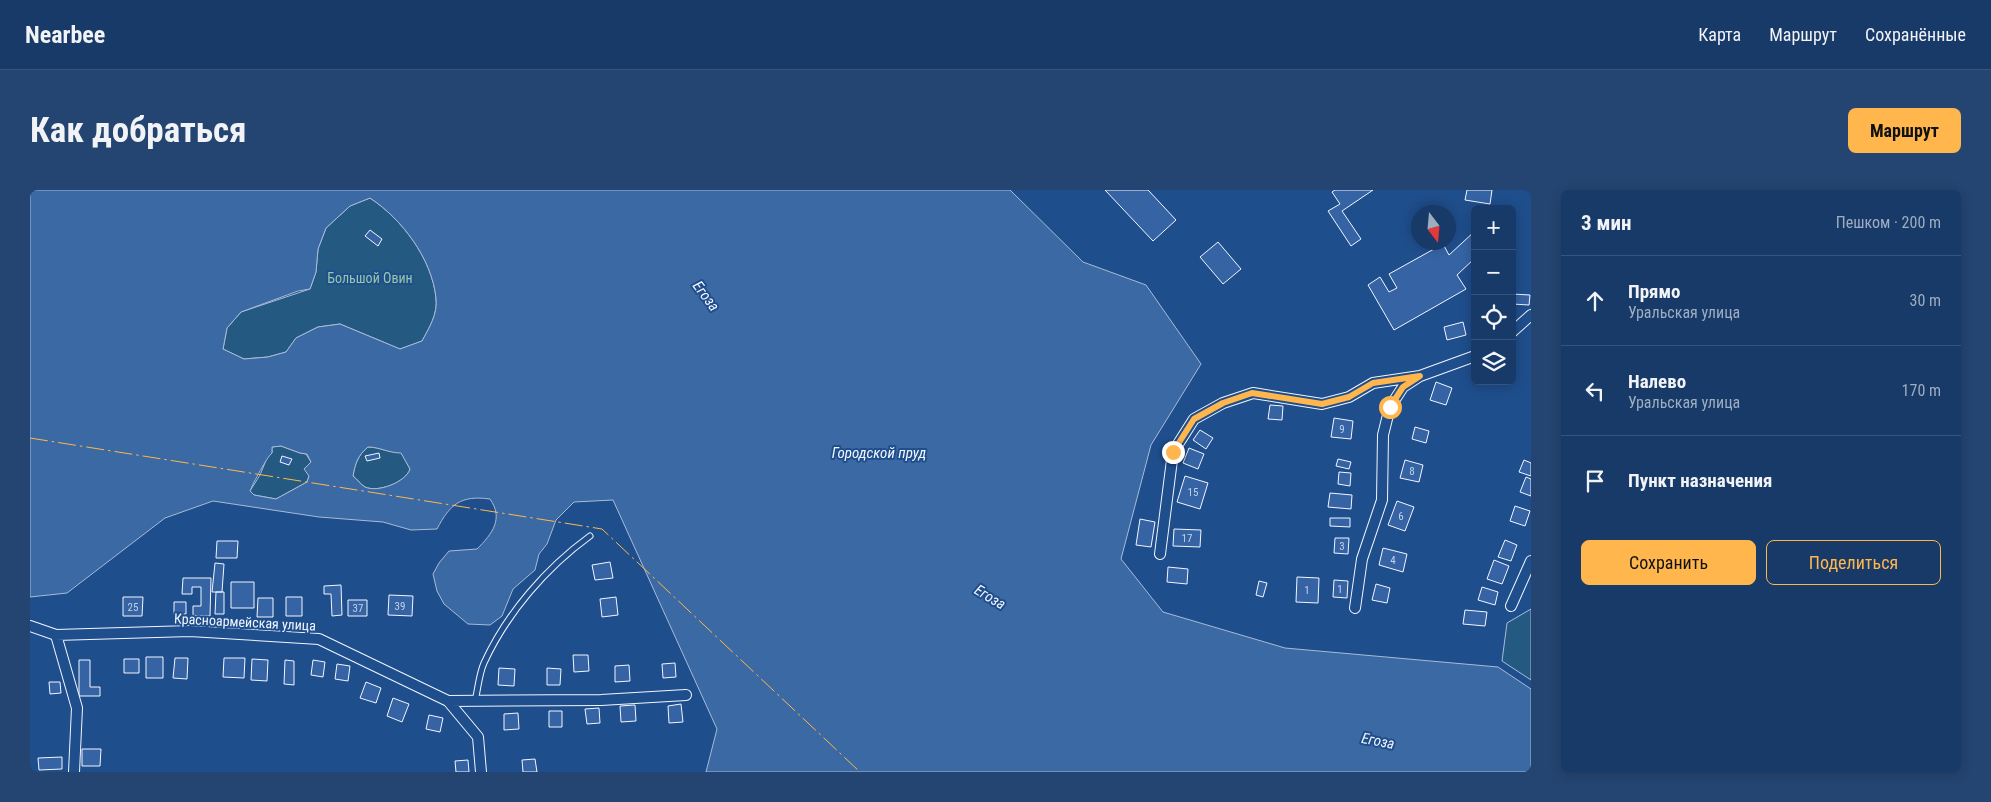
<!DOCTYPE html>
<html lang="ru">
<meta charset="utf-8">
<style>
:root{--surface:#173a69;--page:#244571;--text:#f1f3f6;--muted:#9eadc0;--line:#36547d;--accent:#ffb74d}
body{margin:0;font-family:"Roboto Condensed",sans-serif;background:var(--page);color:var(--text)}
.controls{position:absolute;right:15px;top:15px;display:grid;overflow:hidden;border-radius:8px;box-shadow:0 2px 12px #0003}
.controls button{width:45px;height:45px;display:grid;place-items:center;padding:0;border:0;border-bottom:1px solid var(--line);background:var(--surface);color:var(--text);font:25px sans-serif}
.compass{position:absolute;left:1381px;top:15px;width:45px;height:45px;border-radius:50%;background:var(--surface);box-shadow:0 2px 12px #0003;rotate:164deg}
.stop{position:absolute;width:15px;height:15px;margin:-11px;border:4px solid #ffb74d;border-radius:50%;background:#fff}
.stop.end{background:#ffb74d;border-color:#fff;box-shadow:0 1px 5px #0008}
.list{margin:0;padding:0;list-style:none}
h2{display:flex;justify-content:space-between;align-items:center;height:65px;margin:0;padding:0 20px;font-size:21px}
h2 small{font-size:16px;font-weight:400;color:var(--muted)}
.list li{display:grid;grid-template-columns:32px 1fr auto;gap:15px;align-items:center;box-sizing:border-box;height:90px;padding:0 20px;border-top:1px solid var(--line)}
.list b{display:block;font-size:19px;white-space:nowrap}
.list p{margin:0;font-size:16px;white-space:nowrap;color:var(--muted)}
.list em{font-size:16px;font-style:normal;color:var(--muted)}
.actions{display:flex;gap:10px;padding:15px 20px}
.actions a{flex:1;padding:11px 0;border:1px solid var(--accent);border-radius:8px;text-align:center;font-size:18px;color:var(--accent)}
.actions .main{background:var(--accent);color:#111}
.icon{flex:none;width:28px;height:28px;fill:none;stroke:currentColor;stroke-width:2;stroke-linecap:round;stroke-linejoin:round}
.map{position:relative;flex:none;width:1501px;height:582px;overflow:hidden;border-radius:8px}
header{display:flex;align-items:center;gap:30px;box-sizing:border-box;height:70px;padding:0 25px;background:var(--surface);border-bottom:1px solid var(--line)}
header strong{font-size:24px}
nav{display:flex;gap:28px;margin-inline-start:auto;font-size:18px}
.intro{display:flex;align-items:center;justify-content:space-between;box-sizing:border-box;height:120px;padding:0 30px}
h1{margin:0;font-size:35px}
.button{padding:12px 22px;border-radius:8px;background:var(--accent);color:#111;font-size:18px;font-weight:700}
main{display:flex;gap:30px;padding:0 30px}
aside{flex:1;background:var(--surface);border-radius:8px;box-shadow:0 2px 12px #0003}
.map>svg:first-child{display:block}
</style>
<header>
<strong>Nearbee</strong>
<nav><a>Карта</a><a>Маршрут</a><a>Сохранённые</a></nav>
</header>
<div class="intro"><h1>Как добраться</h1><a class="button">Маршрут</a></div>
<main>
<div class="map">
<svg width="1501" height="582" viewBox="0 0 1501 582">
<rect width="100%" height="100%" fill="#1f4e8c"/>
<path fill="#245a82" stroke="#a8bbd7" d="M340,8C372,29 402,69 406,108C408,124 399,138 392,151L370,159L310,134L288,137L266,148L256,162L238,167L214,169L193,159L197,138L211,122L280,99L286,82L288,59L296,38L320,16Z
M251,256L270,263L276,264L281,272L277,277L279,286L277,292L246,309L224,305L220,301L230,285L237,268L242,263V257Z
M338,257C350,257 358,263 371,262L380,279C376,292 348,303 335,297C331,295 327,289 323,286C325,274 328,265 338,257Z
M1501,419V490L1472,471L1477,433Z"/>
<path fill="#3b69a3" stroke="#a8bbd7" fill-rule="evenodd" d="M0,0H980L1053,72L1116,95L1171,174L1121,255L1091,369L1133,422L1255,458L1468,477L1501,499V582H676L687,539L583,310L544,312L526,330L517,354L509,364L505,380L483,399L472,426L460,435L438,434L414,414L407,401L403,384L409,373L419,361L447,359C462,344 474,329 460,309C431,305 420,314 407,339L381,340L353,332L289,327L183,311L135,328L37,403L0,407ZM340,8C372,29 402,69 406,108C408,124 399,138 392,151L370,159L310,134L288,137L266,148L256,162L238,167L214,169L193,159L197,138L211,122L268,101L280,99L286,82L288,59L296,38L320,16ZM251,256L270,263L277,264L281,272L274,279L279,286L277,292L246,309L224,305L220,301C223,293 237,267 242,263V257ZM338,257C350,257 358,263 371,263L380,279C376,292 348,303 335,297C331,295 327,289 323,286C325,274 328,265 338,257Z"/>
<path fill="#3563a3" stroke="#f2f6ff" d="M1075,0H1118L1146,30L1123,51Z
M1305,0H1343L1312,21L1331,49L1321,56L1298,21L1310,14L1302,2Z
M1437,0H1462L1460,14L1435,10Z
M340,40L352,49L348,56L335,46Z
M1445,41V68L1427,85L1436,99L1364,140L1338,95L1350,87L1359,102L1367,98L1359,84L1413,54L1419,65Z
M1188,52L1211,79L1193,94L1170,67Z
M1482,104L1500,105L1499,115L1482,114Z
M1433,132L1436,145L1417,150L1414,137Z
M1406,192L1422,198L1416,215L1400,210Z
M1240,215L1253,216L1252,230L1238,229Z
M1304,228L1323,231L1321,249L1301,247Z
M1385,237L1399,241L1396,253L1382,249Z
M1170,240L1183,248L1176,259L1163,250Z
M1159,258L1174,264L1168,279L1153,273Z
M349,263L350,268L337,271L335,266Z
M252,266L262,269L259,275L250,272Z
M1308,269L1321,272L1319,279L1306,276Z
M1375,270L1393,275L1389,292L1370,288Z
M1494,270L1501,273V286L1489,282Z
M1309,282L1321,283L1320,296L1308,294Z
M1155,286L1178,293L1170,319L1147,312Z
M1496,287L1501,289V306L1490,302Z
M1300,303L1322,305L1321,319L1298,317Z
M1367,311L1384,317L1375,341L1358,335Z
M1485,316L1500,321L1495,336L1480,331Z
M1300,328H1320V337L1300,336Z
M1110,329L1125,332L1121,357L1106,355Z
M1144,339L1171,340L1170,357L1143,356Z
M1305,348H1319L1318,364L1304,363Z
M1475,350L1487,355L1481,371L1468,367Z
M187,351H208L207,368H186Z
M1353,358L1377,364L1373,382L1349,375Z
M1464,370L1479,376L1472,394L1457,389Z
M580,372L583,388L565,390L562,375Z
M185,373L194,374L192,402H182Z
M1138,377L1158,379L1157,394L1137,392Z
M1267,387L1289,388L1288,413L1266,412Z
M153,388H181L180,426H163V416H171V397H162V404H152Z
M1304,390L1318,391L1317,408L1303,407Z
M1229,391L1237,393L1233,407L1226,405Z
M201,392H224V418H201Z
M1346,394L1360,398L1357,413L1342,410Z
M311,395L312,425L302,426L301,404H294V396Z
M1452,397L1468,402L1465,415L1448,410Z
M186,402H194V424H185Z
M359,405L383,406L382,426L358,425Z
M93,407H113L112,426H93Z
M256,407H272V426H256Z
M586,407L588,425L572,427L570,409Z
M228,408H243V427H227Z
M318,410H337V426H318Z
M144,412H156V424H144Z
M1435,420L1457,422L1455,436L1433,434Z
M543,465H558L559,481L544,482Z
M116,467H133V488H116Z
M145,468H158L157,489L143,488Z
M194,468H215L214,488L193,487Z
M94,469H109V483H94Z
M222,469L238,470L237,491L221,490Z
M49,470H60V497H70V506H49Z
M255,470L264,471V495L254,494Z
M283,470L295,472L293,487L281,485Z
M645,473L646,487L633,488L632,474Z
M307,474L320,476L318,491L305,489Z
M599,475L600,491L585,492V476Z
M469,478L485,479L484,496L468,495Z
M517,478L531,479L530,495H517Z
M19,492H30L31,503L20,504Z
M336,492L351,498L346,513L330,508Z
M363,508L379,514L372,532L357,526Z
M651,514L653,532L639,533L638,516Z
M605,515L606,531L591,532L590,516Z
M569,518L570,533L557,534L555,519Z
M519,521H532V537H519Z
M488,523L489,539L474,540V524Z
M399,525L413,528L410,542L396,539Z
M52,559H71L70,576H52Z
M32,567V579L9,580L8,568Z
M505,569L507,582H493L492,570Z
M438,570L439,582H426L425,571Z"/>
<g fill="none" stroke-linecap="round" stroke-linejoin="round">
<defs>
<path id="service" d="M445,511C448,499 449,484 454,473C477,423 516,378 560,346"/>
<path id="minor" d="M1482,142L1501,125
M1130,364L1143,262L1164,229L1193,213L1223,203L1292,214L1319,207L1343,193L1390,186
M1481,416L1501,371
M1325,418L1332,369L1352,310L1353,245L1360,217L1373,197L1390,186L1445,166
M0,436L26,445L160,441L289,449L418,511L571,510L656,505
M26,445L47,518L44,582
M418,511L448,547L451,582"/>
</defs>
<use href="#service" stroke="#f2f6ff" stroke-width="7"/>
<use href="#minor" stroke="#f2f6ff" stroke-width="12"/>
<use href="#service" stroke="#1f4e8c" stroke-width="5"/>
<use href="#minor" stroke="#1f4e8c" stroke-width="10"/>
<path stroke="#ffb74d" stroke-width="1" stroke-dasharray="18 4 2.5 4" stroke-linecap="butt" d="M0,248L572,339L830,582"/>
</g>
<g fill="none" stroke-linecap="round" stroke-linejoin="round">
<path stroke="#ffb74d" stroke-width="6" d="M1143,262L1164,229L1193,213L1222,203L1292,214L1319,207L1343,193L1390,186L1373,197L1360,217"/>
</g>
<g text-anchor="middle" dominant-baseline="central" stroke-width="4" stroke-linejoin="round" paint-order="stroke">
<g font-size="11" fill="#c3d1e8">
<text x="1312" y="239">9</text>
<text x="1382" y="281">8</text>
<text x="1163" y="302">15</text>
<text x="1371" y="326">6</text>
<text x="1157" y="348">17</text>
<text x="1312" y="356">3</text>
<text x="1363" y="370">4</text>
<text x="1310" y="399">1</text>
<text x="1277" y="400">1</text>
<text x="370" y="416">39</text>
<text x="103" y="417">25</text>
<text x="328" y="418">37</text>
</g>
<g font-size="14" fill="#97c8a6" stroke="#1f4e8c">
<text x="340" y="88">Большой Овин</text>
</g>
<g font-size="14" fill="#f2f6ff" stroke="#1f4e8c">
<text transform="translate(215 432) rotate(3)">Красноармейская улица</text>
</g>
<g font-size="15" font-style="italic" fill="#f2f6ff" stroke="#1f4e8c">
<text transform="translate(676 106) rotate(53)">Егоза</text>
<text x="849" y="263">Городской пруд</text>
<text transform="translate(960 407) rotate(31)">Егоза</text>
<text transform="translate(1348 551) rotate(11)">Егоза</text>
</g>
</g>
</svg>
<div class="controls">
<button>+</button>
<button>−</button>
<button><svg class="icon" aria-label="locate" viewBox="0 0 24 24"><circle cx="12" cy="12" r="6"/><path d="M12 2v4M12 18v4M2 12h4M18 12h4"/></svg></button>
<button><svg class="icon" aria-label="layers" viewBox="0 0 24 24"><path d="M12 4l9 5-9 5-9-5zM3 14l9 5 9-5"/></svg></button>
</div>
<svg class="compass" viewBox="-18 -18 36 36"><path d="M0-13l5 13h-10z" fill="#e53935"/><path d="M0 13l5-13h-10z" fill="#9eadc0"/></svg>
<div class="stop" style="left:1360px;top:217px"></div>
<div class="stop end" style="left:1143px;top:262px"></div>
</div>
<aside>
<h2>3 мин<small>Пешком · 200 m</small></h2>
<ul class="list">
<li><svg class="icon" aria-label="ahead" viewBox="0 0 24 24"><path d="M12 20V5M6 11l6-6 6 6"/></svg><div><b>Прямо</b><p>Уральская улица</p></div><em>30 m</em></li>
<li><svg class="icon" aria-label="left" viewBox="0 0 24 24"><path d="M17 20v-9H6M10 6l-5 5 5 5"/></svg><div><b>Налево</b><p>Уральская улица</p></div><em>170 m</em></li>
<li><svg class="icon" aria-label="arrive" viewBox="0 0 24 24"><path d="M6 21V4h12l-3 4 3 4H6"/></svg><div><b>Пункт назначения</b></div></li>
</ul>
<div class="actions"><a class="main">Сохранить</a><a>Поделиться</a></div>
</aside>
</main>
